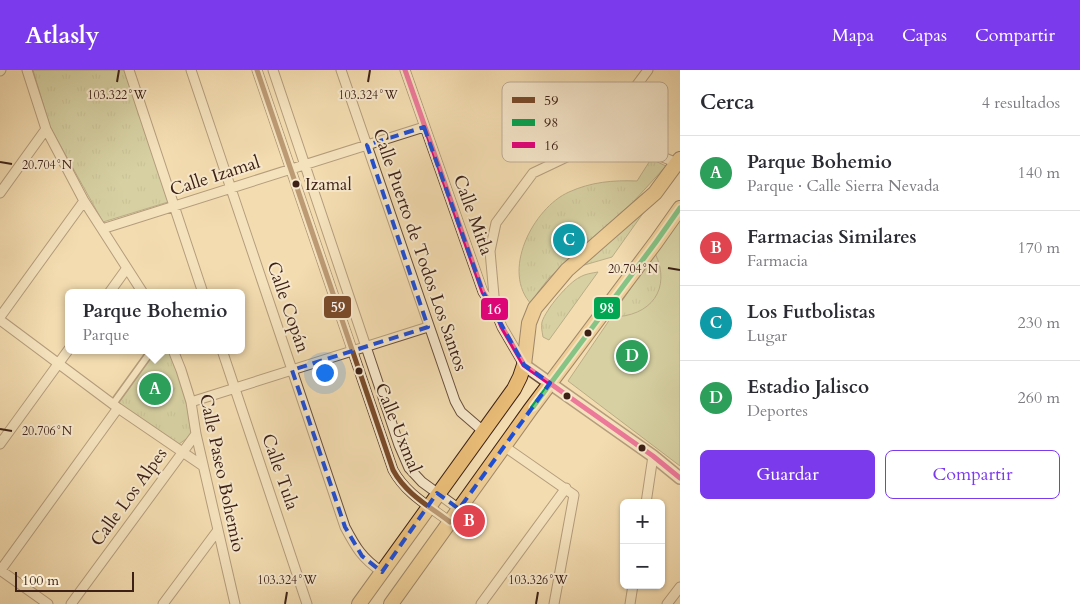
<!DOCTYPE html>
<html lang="es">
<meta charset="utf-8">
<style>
:root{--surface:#fff;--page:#f7f7f7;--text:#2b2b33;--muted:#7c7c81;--line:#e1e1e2;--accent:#7c3aed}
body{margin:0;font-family:Cardo,serif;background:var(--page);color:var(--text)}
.controls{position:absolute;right:15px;bottom:15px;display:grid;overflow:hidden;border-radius:8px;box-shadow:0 1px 4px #0004}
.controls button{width:45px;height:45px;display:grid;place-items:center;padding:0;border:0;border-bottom:1px solid var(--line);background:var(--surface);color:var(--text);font:25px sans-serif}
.scale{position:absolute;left:15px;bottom:12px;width:119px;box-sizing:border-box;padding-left:5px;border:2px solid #3d2117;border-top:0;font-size:14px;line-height:18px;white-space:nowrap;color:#3d2117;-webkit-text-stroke:4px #f7e8cc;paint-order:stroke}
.you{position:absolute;left:324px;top:302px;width:18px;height:18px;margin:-12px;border:4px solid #fff;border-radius:50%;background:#1a73e8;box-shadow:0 0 0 8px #1a73e833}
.badge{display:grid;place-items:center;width:32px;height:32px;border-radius:50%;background:var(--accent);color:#fff;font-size:16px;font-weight:700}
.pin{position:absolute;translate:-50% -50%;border:2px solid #fff;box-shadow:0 1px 5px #0006}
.popup{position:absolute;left:65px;top:219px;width:180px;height:65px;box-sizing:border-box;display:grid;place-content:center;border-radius:8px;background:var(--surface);filter:drop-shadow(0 1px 4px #0005);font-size:16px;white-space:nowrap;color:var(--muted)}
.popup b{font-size:19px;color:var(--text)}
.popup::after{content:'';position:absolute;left:50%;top:100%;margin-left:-10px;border:10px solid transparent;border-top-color:var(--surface)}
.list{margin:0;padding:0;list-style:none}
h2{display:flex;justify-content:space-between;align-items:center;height:65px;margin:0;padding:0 20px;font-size:21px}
h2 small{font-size:16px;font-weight:400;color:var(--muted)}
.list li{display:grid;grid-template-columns:32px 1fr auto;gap:15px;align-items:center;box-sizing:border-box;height:75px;padding:0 20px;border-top:1px solid var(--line)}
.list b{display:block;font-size:19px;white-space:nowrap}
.list p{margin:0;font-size:16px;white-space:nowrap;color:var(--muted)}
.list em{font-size:16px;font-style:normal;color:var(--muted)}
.actions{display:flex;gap:10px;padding:15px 20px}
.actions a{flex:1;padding:11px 0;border:1px solid var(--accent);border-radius:8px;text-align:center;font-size:18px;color:var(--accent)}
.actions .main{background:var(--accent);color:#fff}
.map{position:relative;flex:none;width:680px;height:534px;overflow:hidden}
header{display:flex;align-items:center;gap:30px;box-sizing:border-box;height:70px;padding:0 25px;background:var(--accent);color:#fff}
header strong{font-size:24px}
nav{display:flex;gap:28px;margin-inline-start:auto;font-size:18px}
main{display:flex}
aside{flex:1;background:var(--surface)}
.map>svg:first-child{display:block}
</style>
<header>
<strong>Atlasly</strong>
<nav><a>Mapa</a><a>Capas</a><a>Compartir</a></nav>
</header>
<main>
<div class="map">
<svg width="680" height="534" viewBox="0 0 680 534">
<defs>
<pattern id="park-tufts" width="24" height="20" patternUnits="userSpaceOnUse" patternTransform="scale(1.25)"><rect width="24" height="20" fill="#b4c290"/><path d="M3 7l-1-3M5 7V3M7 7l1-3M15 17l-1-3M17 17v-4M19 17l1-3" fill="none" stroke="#9ca67b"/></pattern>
</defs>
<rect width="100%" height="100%" fill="#f3dcb0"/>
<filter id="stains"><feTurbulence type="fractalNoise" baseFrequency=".004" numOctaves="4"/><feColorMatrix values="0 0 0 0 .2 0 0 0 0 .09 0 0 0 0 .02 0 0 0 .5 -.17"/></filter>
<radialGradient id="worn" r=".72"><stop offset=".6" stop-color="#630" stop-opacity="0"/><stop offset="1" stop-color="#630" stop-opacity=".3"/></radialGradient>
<path fill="#b4c290" stroke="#787254" d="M680,146V396L568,311Z"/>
<path fill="url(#park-tufts)" stroke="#787254" d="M33,0H125L168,132L103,152L50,57Z
M651,89L666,96L634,131L549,208L538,222L532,235C500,202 533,138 569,122C591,112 613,110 637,111Z
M651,132L612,187L574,198Z
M655,183C672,219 651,247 611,247Z
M598,202L549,270L543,267C542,261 541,257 542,252C546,239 568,213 580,207C585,204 592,203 598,202Z
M155,280H171L188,333L192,365L179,374L168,370L116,333Z"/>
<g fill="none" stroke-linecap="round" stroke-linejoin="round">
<defs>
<path id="pedestrian" d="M113,334L152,280"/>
<path id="minor" d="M27,0L46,59L84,131L143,223
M129,0L203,223
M191,0L345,457C356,478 362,488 382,502
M257,0L393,400C406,424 429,436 450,452
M273,0L399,375L409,398L422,412L459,439
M341,0L455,331L461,342L483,361
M405,0L483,222L495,240L502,257L523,293
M0,1L1,0
M592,75L648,0
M0,123L46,59
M102,159L424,57
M109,223L127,198
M495,237L490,181L496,153L533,103L592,75L645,80L680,94
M0,247L84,131
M0,250L118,338L203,396
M173,280L181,300L191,332L196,364L235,534
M222,280L307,534
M191,332L428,257
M0,374L69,279
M505,377L574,425L554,534
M646,433L653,386
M0,500L48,534
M0,501L118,338
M71,534L196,364
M163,534L218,460
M481,534L566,418
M630,534L633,515
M667,534L680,517"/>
<path id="tertiary" d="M524,295L653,386L680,408"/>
<path id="primary" d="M359,534L514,319L520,307L524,295L529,253L535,238L567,200L655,123L680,89
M391,534L530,340L656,172L680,138"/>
</defs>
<use href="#pedestrian" stroke="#6a503d" stroke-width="9"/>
<use href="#minor" stroke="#6a503d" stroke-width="11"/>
<use href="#tertiary" stroke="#6a503d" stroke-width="14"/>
<use href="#primary" stroke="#3d2117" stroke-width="16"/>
<use href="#pedestrian" stroke="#f7e8cc" stroke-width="6"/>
<use href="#minor" stroke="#f7e8cc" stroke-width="9"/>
<use href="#tertiary" stroke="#f7e8cc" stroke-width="11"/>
<use href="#primary" stroke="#eabe78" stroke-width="14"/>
<defs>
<path id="bus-1" d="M257,0L393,400C406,424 429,436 450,452"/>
<path id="bus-2" d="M533,337L656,172L680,138"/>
<path id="bus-3" d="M405,0L483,222L495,240L502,257L524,295L653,386L680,408"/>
</defs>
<use href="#bus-1" stroke="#f7e8cc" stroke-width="9"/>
<use href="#bus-2" stroke="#f7e8cc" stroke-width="9"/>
<use href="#bus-3" stroke="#f7e8cc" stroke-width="9"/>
<use href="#bus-1" stroke="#7a4b2a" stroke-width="5"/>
<use href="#bus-2" stroke="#00a651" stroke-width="5"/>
<use href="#bus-3" stroke="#e5007d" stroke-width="5"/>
</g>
<path d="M0 0H680V534H0ZM424,57L483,222L524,295L550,313L459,439L437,423L382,502L362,486L345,457L292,300L428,257L367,75Z" fill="#f3dcb0" fill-opacity=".55" fill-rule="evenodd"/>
<path fill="none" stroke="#1d4ed8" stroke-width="4" stroke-dasharray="10 6" stroke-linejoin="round" d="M424,57L483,222L524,295L550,313L459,439L437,423L382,502L362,486L345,457L292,300L428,257L367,75Z"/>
<path fill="none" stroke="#3d2117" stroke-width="2" d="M117,12L119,0M368,12L370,0M0,92L12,94M668,198L680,200M0,359L12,361M285,534L287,522M536,534L538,522"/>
<g fill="#3d2117" stroke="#f7e8cc" stroke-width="2">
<circle cx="296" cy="114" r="4.5"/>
<circle cx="588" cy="263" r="4.5"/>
<circle cx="359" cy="301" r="4.5"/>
<circle cx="567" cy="326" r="4.5"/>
<circle cx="642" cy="378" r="4.5"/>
</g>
<g text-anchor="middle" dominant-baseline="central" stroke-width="4" stroke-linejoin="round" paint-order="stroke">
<g font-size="17" fill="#3d2117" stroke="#f7e8cc" text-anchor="start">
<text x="305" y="114">Izamal</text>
</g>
<g font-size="18" fill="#3d2117" stroke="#f7e8cc">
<text transform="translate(215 106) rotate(-18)">Calle Izamal</text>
<text transform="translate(473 145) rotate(70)">Calle Mitla</text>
<text transform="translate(420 180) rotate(71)">Calle Puerto de Todos Los Santos</text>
<text transform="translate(288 237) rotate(71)">Calle Copán</text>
<text transform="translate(398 358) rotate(68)">Calle Uxmal</text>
<text transform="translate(280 402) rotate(71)">Calle Tula</text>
<text transform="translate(222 403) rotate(78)">Calle Paseo Bohemio</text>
<text transform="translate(129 427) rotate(-54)">Calle Los Alpes</text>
</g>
</g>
<rect x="502" y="12" width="166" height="80" rx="8" fill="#f7e8cc" stroke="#bfac96" stroke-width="1"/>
<rect x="512" y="27" width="23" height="6" fill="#7a4b2a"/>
<rect x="512" y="49" width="23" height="7" fill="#00a651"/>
<rect x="512" y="72" width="23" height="6" fill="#e5007d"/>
<g font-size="14" fill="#3d2117">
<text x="544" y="35">59</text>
<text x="544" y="57">98</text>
<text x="544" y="80">16</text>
</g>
<g font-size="12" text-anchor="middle" fill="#3d2117" stroke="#f7e8cc" stroke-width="4" stroke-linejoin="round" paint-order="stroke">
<text x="117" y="29">103.322°W</text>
<text x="368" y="29">103.324°W</text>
<text x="47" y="99">20.704°N</text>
<text x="633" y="203">20.704°N</text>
<text x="47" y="365">20.706°N</text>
<text x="287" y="514">103.324°W</text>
<text x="538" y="514">103.326°W</text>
</g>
<g stroke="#f7e8cc" stroke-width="2">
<rect x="323" y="225" width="29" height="24" rx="5" fill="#7a4b2a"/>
<rect x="593" y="226" width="28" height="24" rx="5" fill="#00a651"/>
<rect x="480" y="227" width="29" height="24" rx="5" fill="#e5007d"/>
</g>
<g font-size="14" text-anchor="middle" font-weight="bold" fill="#fff">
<text x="338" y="242">59</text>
<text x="607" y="243">98</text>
<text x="494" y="244">16</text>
</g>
<rect width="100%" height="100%" filter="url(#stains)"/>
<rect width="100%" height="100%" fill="url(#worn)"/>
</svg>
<div class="controls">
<button>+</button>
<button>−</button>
</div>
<div class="scale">100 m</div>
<div class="you"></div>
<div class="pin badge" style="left:155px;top:319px;background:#2e9e5b">A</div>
<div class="popup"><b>Parque Bohemio</b>Parque</div>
<div class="pin badge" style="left:469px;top:451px;background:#e0444e">B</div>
<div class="pin badge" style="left:569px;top:170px;background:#0f9aa8">C</div>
<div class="pin badge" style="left:632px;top:286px;background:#2e9e5b">D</div>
</div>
<aside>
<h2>Cerca<small>4 resultados</small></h2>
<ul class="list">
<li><span class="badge" style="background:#2e9e5b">A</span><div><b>Parque Bohemio</b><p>Parque · Calle Sierra Nevada</p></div><em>140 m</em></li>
<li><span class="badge" style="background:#e0444e">B</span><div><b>Farmacias Similares</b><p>Farmacia</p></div><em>170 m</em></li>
<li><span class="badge" style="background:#0f9aa8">C</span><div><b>Los Futbolistas</b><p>Lugar</p></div><em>230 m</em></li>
<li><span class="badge" style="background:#2e9e5b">D</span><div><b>Estadio Jalisco</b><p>Deportes</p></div><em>260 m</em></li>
</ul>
<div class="actions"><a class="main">Guardar</a><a>Compartir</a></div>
</aside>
</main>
